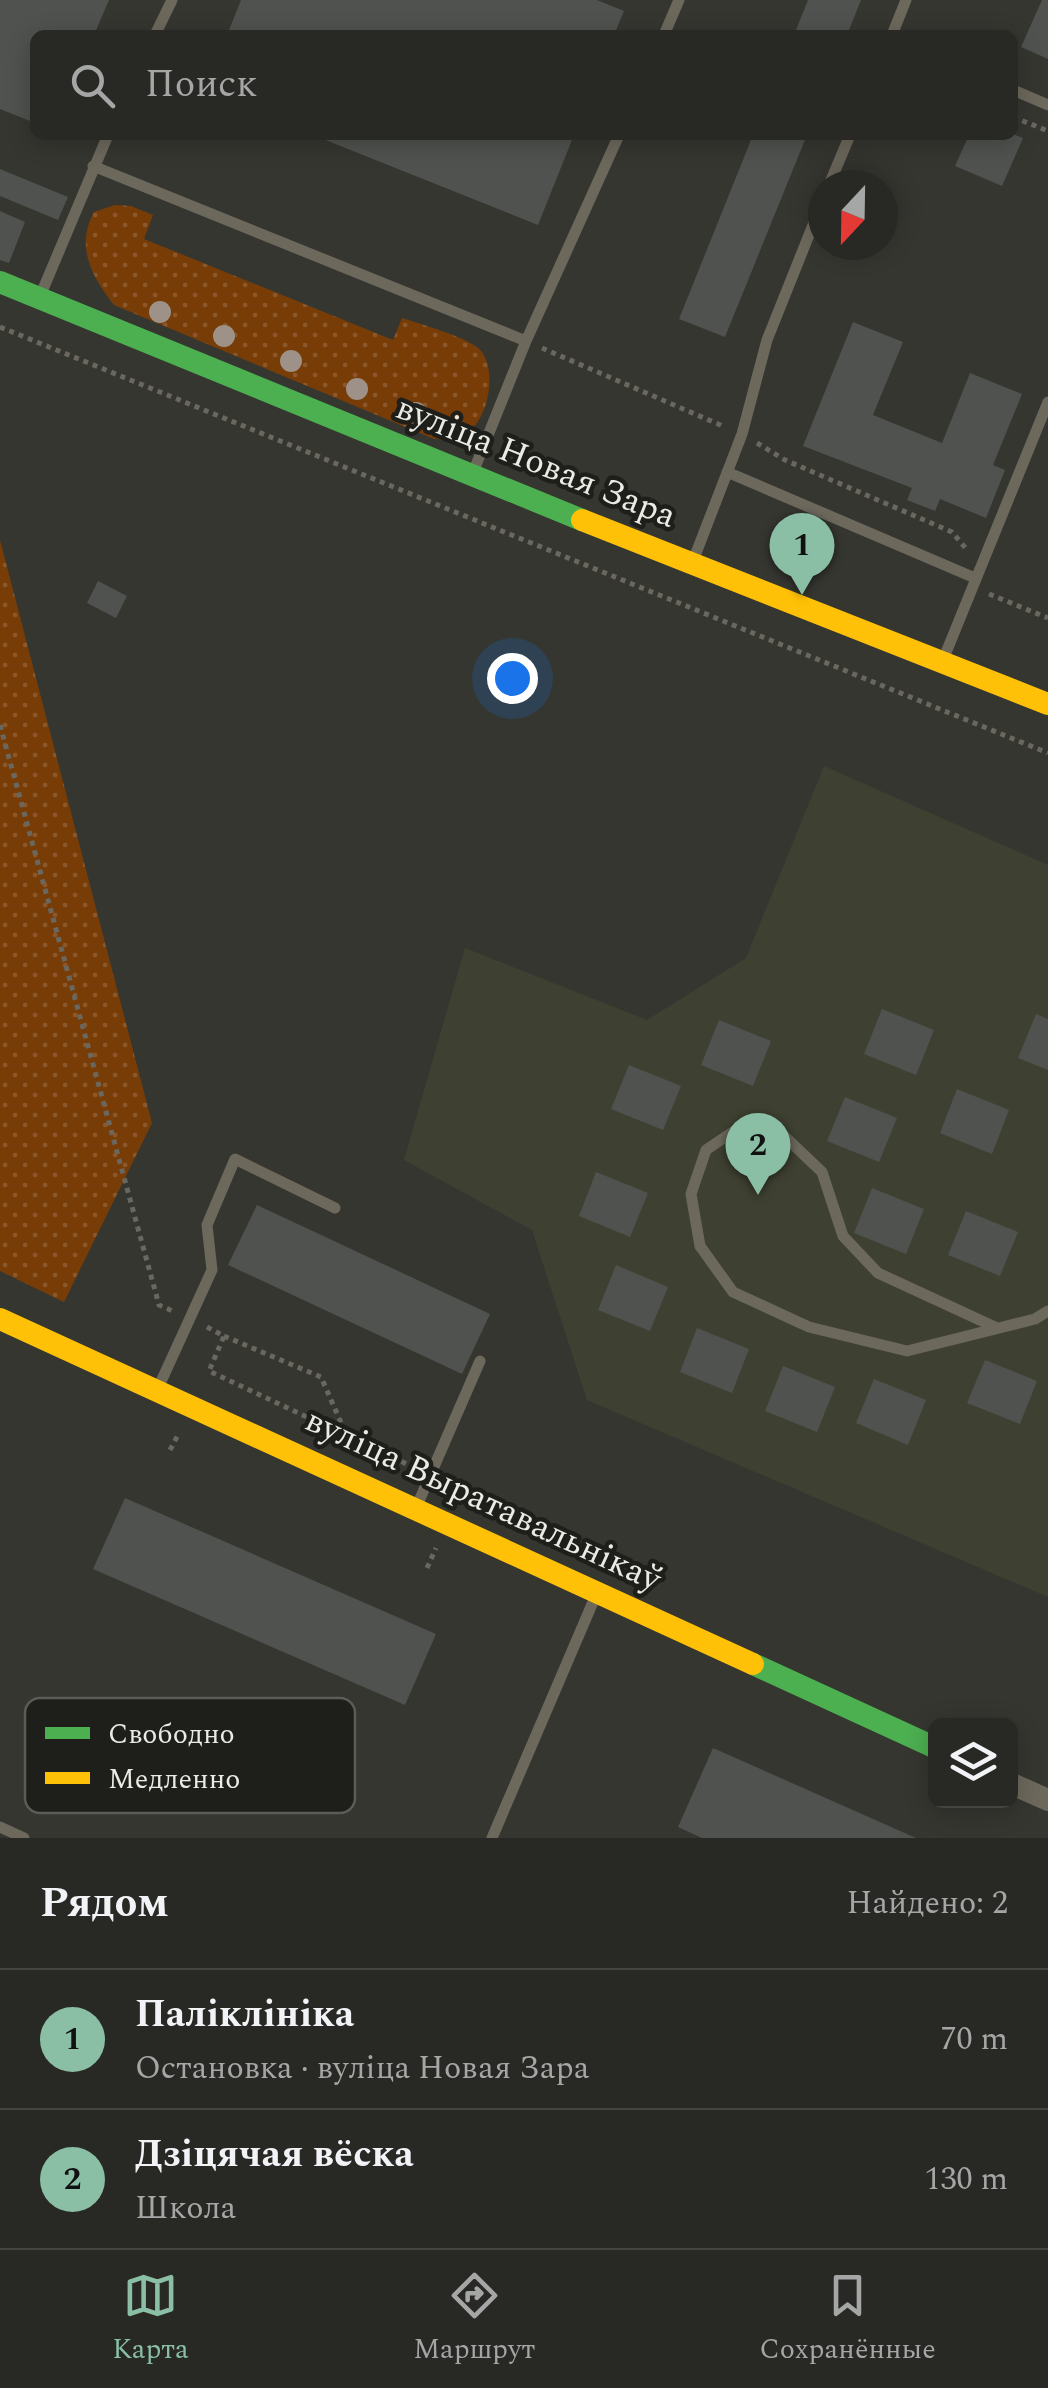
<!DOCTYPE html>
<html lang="ru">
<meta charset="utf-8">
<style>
:root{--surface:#282824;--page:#343431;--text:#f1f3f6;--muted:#a5a6a6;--line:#444441;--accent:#8abfa5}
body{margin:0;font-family:Spectral,serif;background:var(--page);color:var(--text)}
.controls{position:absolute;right:30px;bottom:30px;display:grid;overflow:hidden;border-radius:15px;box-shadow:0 5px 25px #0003}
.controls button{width:90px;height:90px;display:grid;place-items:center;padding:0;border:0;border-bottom:2px solid var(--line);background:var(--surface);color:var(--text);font:50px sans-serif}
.compass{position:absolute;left:808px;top:170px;width:90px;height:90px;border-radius:50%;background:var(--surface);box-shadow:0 5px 25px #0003;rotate:202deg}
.you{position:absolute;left:512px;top:678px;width:35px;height:35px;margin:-25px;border:8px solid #fff;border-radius:50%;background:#1a73e8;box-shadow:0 0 0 15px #1a73e833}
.badge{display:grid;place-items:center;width:65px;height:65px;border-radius:50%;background:var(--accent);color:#111;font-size:32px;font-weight:700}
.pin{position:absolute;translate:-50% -82px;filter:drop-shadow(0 2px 5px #0008)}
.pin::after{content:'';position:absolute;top:52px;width:35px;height:30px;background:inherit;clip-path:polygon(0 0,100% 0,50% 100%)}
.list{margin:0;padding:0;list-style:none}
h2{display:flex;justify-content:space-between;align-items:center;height:130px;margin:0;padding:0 40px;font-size:42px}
h2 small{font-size:32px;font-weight:400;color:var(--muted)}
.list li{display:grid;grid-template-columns:65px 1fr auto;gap:30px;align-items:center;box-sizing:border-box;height:140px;padding:0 40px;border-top:2px solid var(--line)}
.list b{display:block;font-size:38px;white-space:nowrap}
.list p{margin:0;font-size:32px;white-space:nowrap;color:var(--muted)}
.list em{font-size:32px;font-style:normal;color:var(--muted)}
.icon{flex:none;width:55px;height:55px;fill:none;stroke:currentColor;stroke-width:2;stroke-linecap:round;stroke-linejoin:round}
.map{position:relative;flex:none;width:1048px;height:1838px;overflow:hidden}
.search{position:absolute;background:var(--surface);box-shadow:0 5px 25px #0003;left:30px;right:30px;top:30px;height:110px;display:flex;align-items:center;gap:25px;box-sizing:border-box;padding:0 35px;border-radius:15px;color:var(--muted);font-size:38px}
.sheet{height:410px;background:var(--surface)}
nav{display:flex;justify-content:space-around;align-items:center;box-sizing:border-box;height:140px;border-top:2px solid var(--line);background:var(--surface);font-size:28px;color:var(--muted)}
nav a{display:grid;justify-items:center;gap:5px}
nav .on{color:var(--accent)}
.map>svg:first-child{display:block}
</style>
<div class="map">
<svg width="1048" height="1838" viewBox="0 0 1048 1838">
<defs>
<pattern id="grass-dots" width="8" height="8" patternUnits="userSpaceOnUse" patternTransform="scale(2.5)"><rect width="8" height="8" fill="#783c07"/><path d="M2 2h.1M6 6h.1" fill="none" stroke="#8b582b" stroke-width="1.8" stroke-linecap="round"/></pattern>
</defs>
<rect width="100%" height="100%" fill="#353630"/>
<path fill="#3e4131" d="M824,766L1048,865V1597L587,1400L532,1230L404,1160L465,948L647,1020L746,958Z"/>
<path fill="url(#grass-dots)" d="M115,205L131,206L153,215L144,239L393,340L402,318C420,324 471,338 481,351C499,373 487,429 458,438C451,440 441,439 434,439L114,305C92,277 75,247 94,212Z
M0,540L152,1123L64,1302L0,1271Z"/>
<path fill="#4f524e" d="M0,0H109L94,35H35V123L0,109Z
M241,0H597L624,11L614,35H227Z
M808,0H861L847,35H794Z
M1042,0H1048V59L1021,47Z
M1013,134L1023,138L1002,186L955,166L969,135Z
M313,135H574L538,225Z
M753,135H807L725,337L679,319Z
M0,169L68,197L58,220L0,196Z
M0,211L25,222L9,263L0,260Z
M853,322L903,342L873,415L942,443L970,373L1022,394L993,465L1005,470L986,518L940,499L935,511L907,500L912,488L803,446Z
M98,581L127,596L116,618L87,603Z
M882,1009L934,1030L916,1075L864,1054Z
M1036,1014L1048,1019V1070L1018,1058Z
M719,1020L771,1041L753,1086L701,1065Z
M629,1065L681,1086L663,1130L611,1109Z
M957,1089L1009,1110L992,1154L940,1133Z
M845,1097L897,1118L879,1162L827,1141Z
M596,1172L648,1193L630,1237L579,1216Z
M872,1188L924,1209L906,1254L854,1233Z
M257,1205L490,1314L462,1374L228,1265Z
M966,1211L1018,1232L1000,1276L948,1255Z
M616,1265L668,1287L650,1331L598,1310Z
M697,1328L749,1349L732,1393L680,1372Z
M985,1360L1037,1381L1020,1424L967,1403Z
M783,1366L835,1387L817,1432L765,1411Z
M874,1379L926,1400L908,1445L856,1423Z
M125,1498L436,1634L405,1705L93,1569Z
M713,1748L916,1838H702L678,1827Z"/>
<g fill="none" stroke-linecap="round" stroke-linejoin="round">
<path stroke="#6a675f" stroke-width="5" stroke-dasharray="5 5" stroke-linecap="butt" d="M1013,117L1048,131
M0,327L1048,753
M542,348L725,427
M757,443L785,460L952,532L968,551
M989,594L1048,618
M0,725L159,1305L175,1312
M207,1327L224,1336L209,1371L413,1467
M224,1336L321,1377L346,1434
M170,1450L178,1435
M446,1483L461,1490L458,1497
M427,1568L436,1548"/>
<path stroke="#6d685c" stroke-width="11" d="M155,35L172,0
M664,35L679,0
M892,35L906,0
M1013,90L1048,105
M93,166L526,341
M829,185L850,135
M41,294L108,135
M727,472L975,578
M472,475L526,341L619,135
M693,561L742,434L767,340L823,200
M943,660L1048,402
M997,1328L878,1273L843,1236L822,1172L781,1133L740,1127L706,1150L691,1194L700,1246L733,1292L809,1327L907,1351L1035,1319L1048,1311
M159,1386L212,1270L207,1225L235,1159L335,1208
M416,1508L480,1361
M0,1827L24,1838
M492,1838L596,1595"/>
<path stroke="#6d685c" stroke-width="22" d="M1010,1783L1048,1800"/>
<path stroke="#4caf50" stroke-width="22" d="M0,282L582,520
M753,1664L936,1748"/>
<path stroke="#ffc107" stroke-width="22" d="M582,520L1048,704
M0,1319L753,1664"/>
</g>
<g fill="#9e9187">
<circle cx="160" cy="312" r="11"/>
<circle cx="224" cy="336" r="11"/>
<circle cx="291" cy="361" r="11"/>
<circle cx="357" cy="389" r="11"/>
<circle cx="416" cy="413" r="11"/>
</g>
<g text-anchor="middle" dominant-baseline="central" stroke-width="9" stroke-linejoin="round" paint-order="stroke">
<g font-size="35" fill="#e9ebe4" stroke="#1e1f1a">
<text transform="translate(536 462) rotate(22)">вуліца Новая Зара</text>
<text transform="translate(483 1500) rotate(25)">вуліца Выратавальнікаў</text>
</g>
</g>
<rect x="25" y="1698" width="330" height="115" rx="15" fill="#1e1f1a" stroke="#5b5c57" stroke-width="2.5"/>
<rect x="45" y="1727" width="45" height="12" fill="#4caf50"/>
<rect x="45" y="1772" width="45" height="12" fill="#ffc107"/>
<g font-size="28" fill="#e9ebe4">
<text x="108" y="1743">Свободно</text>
<text x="108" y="1788">Медленно</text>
</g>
</svg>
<div class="controls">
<button><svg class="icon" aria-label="layers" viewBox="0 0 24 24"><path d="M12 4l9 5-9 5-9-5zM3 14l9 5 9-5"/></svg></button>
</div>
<svg class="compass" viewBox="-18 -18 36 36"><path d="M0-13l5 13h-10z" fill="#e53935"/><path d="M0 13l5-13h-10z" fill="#a5a6a6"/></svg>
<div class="you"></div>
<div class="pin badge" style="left:802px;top:595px">1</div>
<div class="pin badge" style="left:758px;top:1195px">2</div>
<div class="search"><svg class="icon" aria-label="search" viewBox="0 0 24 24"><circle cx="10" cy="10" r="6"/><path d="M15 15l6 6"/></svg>Поиск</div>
</div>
<section class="sheet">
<h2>Рядом<small>Найдено: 2</small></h2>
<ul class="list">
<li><span class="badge">1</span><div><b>Паліклініка</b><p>Остановка · вуліца Новая Зара</p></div><em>70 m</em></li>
<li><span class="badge">2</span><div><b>Дзіцячая вёска</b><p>Школа</p></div><em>130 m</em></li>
</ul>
</section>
<nav>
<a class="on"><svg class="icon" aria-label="map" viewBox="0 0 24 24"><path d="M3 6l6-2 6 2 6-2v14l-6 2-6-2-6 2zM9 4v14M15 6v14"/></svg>Карта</a>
<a><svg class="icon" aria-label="directions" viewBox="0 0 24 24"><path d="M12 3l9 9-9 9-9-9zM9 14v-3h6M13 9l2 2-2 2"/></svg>Маршрут</a>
<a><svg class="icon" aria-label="saved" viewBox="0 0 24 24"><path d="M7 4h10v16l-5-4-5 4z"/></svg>Сохранённые</a>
</nav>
